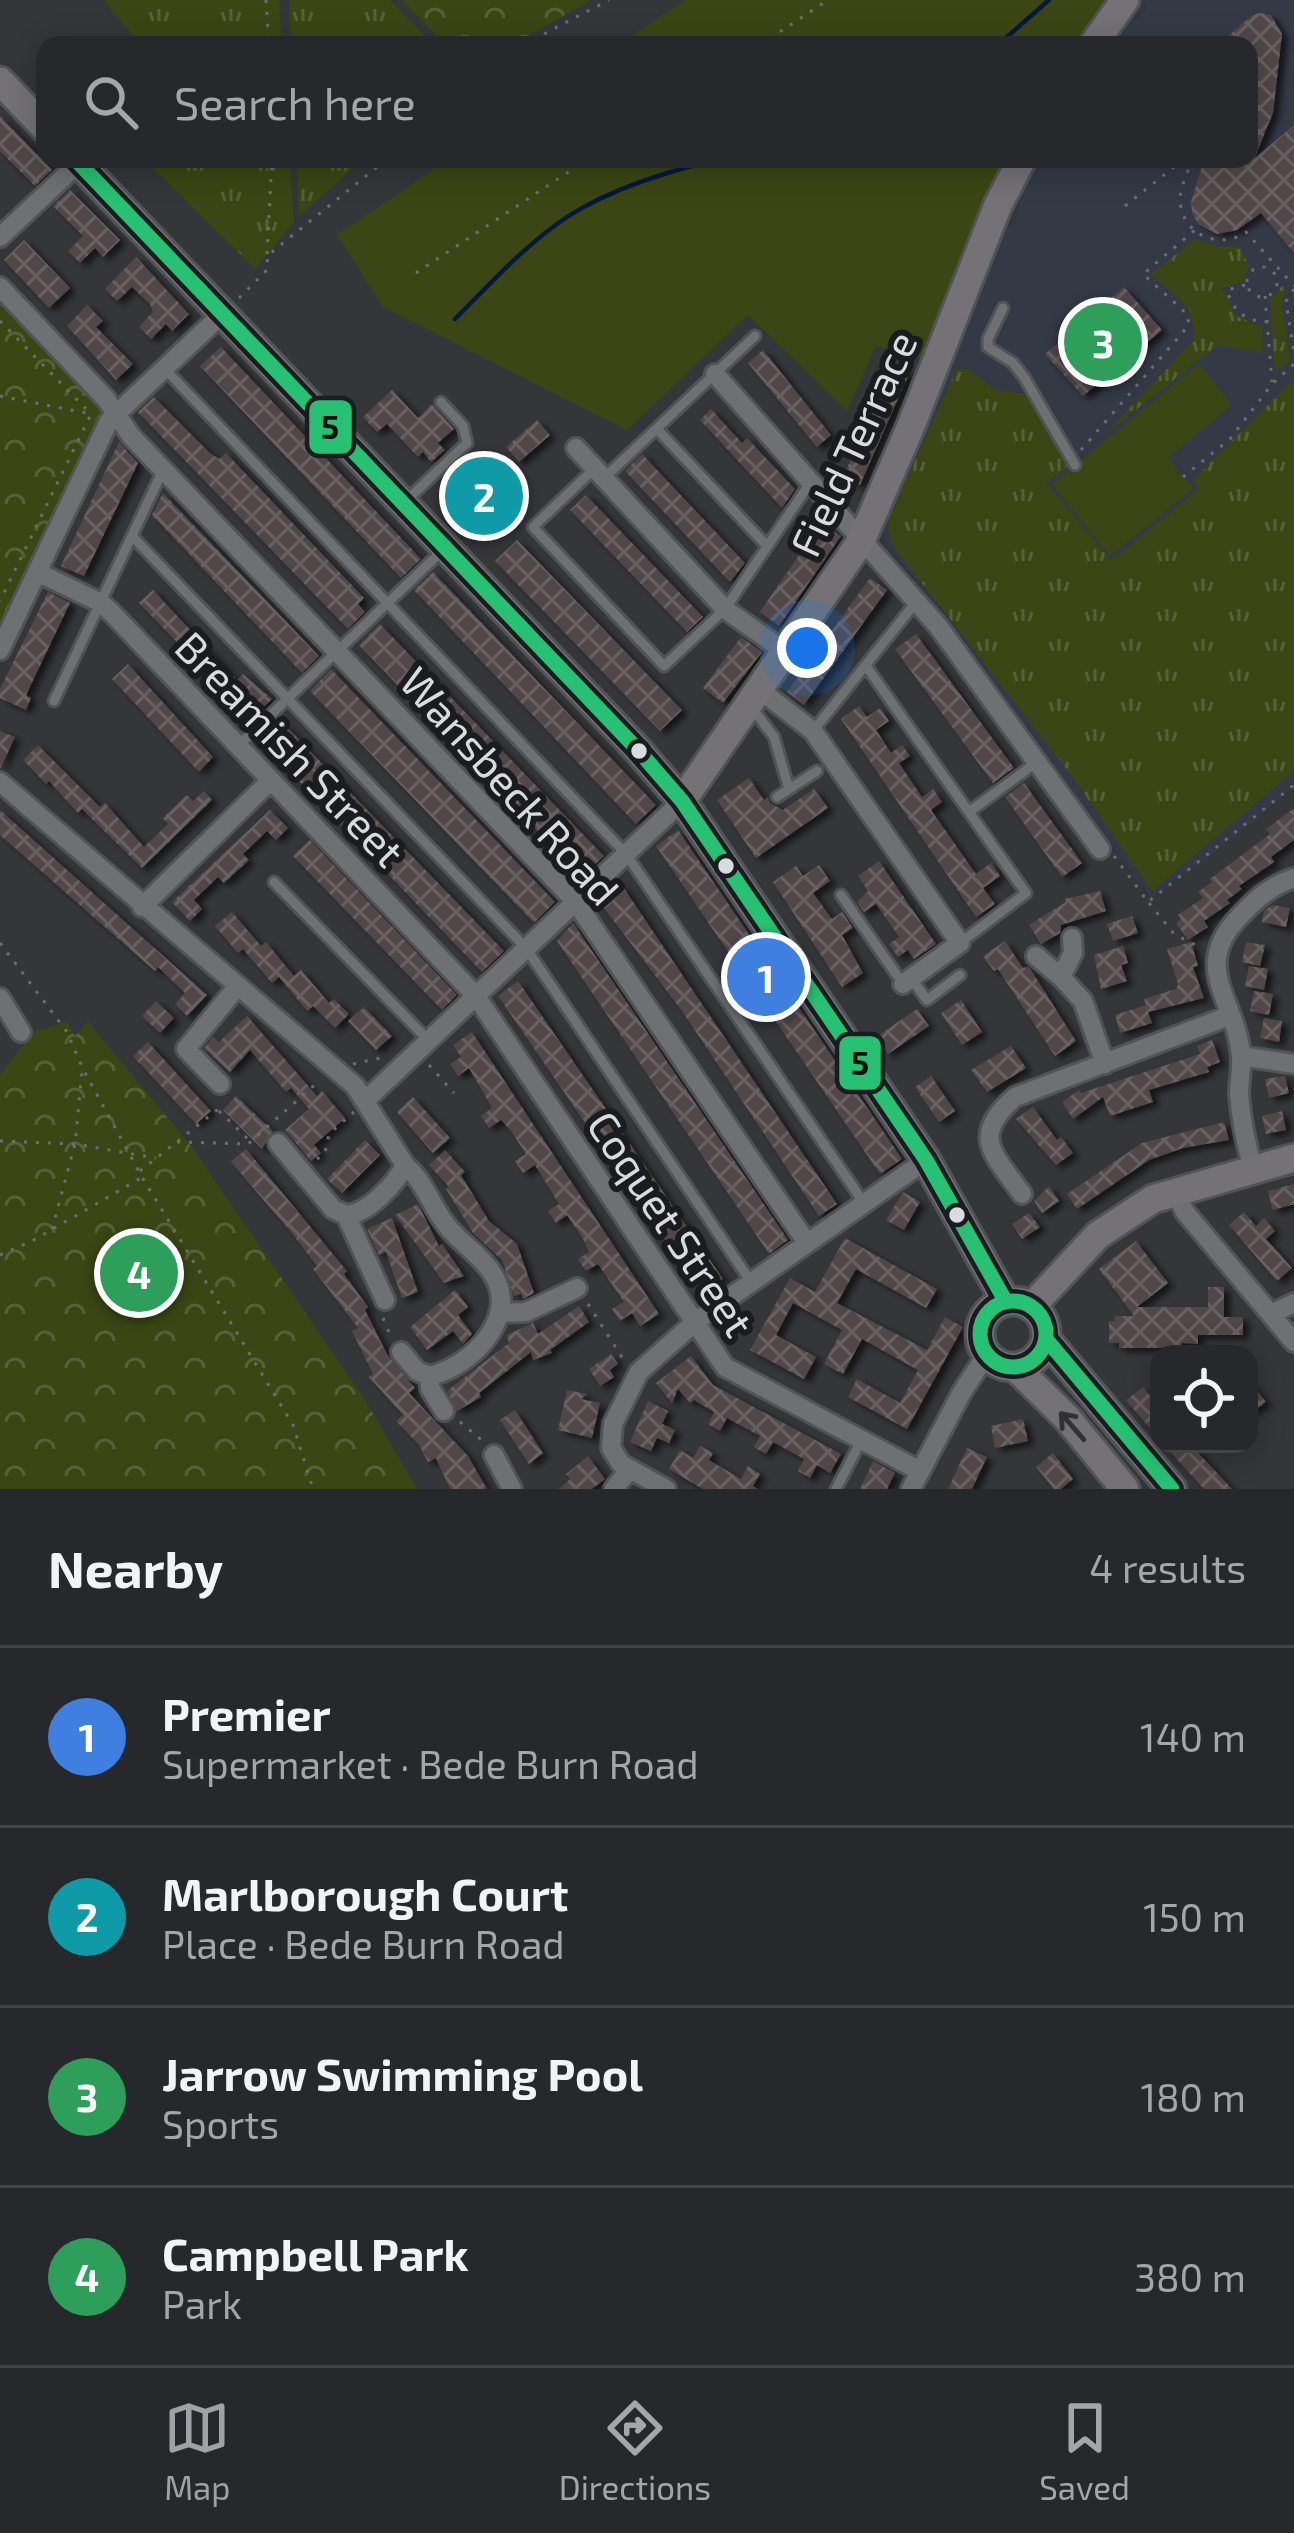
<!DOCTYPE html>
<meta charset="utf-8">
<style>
:root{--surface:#27282c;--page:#2f3034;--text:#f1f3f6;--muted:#a4a6a9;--line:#434448;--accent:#9fa1a6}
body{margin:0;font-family:"Exo 2",sans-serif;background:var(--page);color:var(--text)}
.controls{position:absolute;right:36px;bottom:36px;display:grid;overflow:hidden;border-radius:24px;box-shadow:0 6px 30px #0003}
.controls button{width:108px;height:108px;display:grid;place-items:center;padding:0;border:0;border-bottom:3px solid var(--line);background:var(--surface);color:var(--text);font:60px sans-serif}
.you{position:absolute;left:807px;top:648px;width:42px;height:42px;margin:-30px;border:9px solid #fff;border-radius:50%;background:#1a73e8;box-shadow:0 0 0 18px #1a73e833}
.badge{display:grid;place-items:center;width:78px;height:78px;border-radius:50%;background:var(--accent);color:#fff;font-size:39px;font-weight:700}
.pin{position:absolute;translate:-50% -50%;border:6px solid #fff;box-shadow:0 3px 12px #0006}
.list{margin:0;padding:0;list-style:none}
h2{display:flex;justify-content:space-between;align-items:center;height:156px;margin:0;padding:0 48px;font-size:51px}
h2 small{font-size:39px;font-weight:400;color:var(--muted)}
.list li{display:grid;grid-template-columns:78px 1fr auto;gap:36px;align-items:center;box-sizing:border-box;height:180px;padding:0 48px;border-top:3px solid var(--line)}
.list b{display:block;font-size:45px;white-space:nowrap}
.list p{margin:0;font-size:39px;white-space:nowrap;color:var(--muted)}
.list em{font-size:39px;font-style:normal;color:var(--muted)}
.icon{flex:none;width:66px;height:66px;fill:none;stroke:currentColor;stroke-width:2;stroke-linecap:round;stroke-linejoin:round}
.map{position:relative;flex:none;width:1294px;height:1489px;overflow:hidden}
.search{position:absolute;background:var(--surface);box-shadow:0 6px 30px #0003;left:36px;right:36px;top:36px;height:132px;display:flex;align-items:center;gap:30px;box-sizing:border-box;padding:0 42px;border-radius:24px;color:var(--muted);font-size:45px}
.sheet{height:876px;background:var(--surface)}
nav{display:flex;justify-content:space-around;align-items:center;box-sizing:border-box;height:168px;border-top:3px solid var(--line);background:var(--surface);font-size:33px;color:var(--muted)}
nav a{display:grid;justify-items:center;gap:6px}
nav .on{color:var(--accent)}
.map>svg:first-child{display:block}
</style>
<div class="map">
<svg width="1294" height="1489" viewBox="0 0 1294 1489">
<defs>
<pattern id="grass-tufts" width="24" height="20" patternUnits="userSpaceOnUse" patternTransform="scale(3)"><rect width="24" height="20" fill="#3b4614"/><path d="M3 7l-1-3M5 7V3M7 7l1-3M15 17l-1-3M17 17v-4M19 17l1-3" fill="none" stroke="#576036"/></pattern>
<pattern id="forest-crowns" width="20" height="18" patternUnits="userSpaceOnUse" patternTransform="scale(3)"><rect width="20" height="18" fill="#3b4614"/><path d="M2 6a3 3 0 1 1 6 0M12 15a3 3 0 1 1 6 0" fill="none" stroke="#576036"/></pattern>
<pattern id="building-cross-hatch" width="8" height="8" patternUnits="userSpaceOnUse" patternTransform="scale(3)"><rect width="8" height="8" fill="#514748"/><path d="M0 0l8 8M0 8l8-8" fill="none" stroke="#696162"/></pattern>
<filter id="shadow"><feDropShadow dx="6" dy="4" stdDeviation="3" flood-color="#0009"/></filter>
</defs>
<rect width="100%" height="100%" fill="#34363a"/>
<path fill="#343946" d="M1142,0H1294V787L1223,847L1151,899L948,618L888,546L881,524L1001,228L1013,225L1021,207L1016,198L1033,159H1249V45H1107L1129,14L1137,20L1148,6Z"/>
<path fill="url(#grass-tufts)" d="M104,0H279L282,45H140Z
M289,0H390L434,45H291Z
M144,159H289L294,222L255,269Z
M297,159H364L299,216Z
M1195,239L1217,247L1239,246L1249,266L1243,282L1222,288L1236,316L1262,327L1263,353L1218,345L1105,434L1192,342C1199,308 1175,294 1150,275Z
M1282,286L1287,291L1281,302L1290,360L1275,372L1270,300Z
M957,368L969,370L998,391L1028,394L1067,466L1046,483L1111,561L1199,489L1193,480L1294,379V771L1152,891L1072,776L894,547L888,531L890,516Z"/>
<path fill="url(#forest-crowns)" d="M402,0H591L512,45H445Z
M0,294L96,401L100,411L0,625Z
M67,1022L75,1036L88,1022L191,1146L365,1400L417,1489H0V1074L34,1032Z"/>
<path fill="#3b4614" d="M685,0H1112L1080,45H618Z
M449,159H1005L921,358L876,346L847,411L748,315L627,430L383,307L337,235Z
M1199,364L1232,405L1168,458L1193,489L1110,556L1052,484Z"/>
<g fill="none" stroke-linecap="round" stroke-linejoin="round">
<path stroke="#06183f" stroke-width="4.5" d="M998,45L1049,0
M455,319C490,284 525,245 567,217C612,188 665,173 716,159"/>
</g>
<path fill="url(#building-cross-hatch)" filter="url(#shadow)" d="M1260,13L1271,15L1282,34L1273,113L1254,159L1294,125V253L1261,213L1237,230L1217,234L1198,224L1192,213L1191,202L1204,159H1249V45H1218L1251,16Z
M0,116L52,170L35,186L0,151Z
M70,190L120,240L103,257L95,248L80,263L68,251L83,236L53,206Z
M24,240L70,288L49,308L4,260Z
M136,257L189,314L172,331L166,324L151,339L139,327L153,312L150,304L132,287L117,301L105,289Z
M1124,287L1162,330L1083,396L1045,354Z
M87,305L103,321L96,327L133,364L116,380L67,326Z
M221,347L421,559L401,578L200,366Z
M763,350L831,435L817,447L748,363Z
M893,365L909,374L860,485L843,477Z
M392,390L418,418L432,404L454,429L438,443L445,450L431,462L423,452L418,457L387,424L377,432L363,417Z
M154,397L211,454L219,459L226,453L364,598L358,604L365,612L348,629L138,412Z
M711,409L742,443L747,438L795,489L782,508L700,420Z
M537,420L550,435L519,462L506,447Z
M119,442L138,463L84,576L61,566Z
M642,454L745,563L730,582L625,471Z
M473,465L515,508L495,526L454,484Z
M163,493L319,656L302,673L152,515Z
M586,495L703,617L687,632L570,510Z
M821,523L841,536L779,626L760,612Z
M517,540L682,710L660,731L495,561Z
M433,572L656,805L636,824L414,590Z
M870,578L887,590L804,705L787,692Z
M153,590L237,680L243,674L272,699L251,719L139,603Z
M48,592L70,603L26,695L31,698L26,710L0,698V689Z
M380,624L604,856L582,877L359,645Z
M916,634L1014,768L993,783L895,649Z
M741,637L762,652L723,703L703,688Z
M128,664L213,757L199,772L112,679Z
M331,669L555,902L534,923L310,691Z
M859,706L867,717L880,708L889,721L876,730L891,753L902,745L910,756L899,763L922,797L933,789L942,802L931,810L976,874L991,863L1000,876L983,888L995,904L976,917L841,719Z
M283,723L504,951L482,972L262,743Z
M0,731L15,737L0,769Z
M38,745L100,807L105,803L144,847L168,824L163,818L187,795L193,801L204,791L212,800L142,868L82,809L78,813L49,781L46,784L23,760Z
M749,778L764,800L768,797L770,803L783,810L814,789L828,808L756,858L717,800Z
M1024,783L1082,863L1062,877L1005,797Z
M1294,808V840L1271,857L1274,862L1239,886L1242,889L1227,900L1230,903L1204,921L1208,927L1188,940L1176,923L1181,919L1178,915L1203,898L1198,892L1212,882L1210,879L1270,834L1266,829Z
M0,810L207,995L187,1016L175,1004L185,993L158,967L155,971L0,835Z
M270,810L288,828L276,840L267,831L243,854L249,860L224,883L218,877L194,900L202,909L190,921L172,902Z
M678,830L902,1159L880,1174L656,846Z
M310,840L457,995L442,1010L293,856Z
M879,861L936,944L914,959L908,950L898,957L889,944L899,937L876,904L864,912L857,902L868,891L858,876Z
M819,865L830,881L813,893L832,919L842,912L853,928L842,935L863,973L842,987L773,882L796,866L803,876Z
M621,884L837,1204L819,1216L682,1011L598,900Z
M1100,891L1106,911L1061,925L1060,933L1041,944L1029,925L1066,902L1065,899Z
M1272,905L1290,908L1286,927L1262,922L1264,911Z
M232,912L261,946L266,942L294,976L301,970L329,1003L334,999L349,1014L335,1028L313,1006L307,1011L279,977L272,983L243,949L238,953L215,926Z
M1132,916L1138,933L1113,941L1107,924Z
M573,923L788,1240L769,1254L557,941Z
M1005,941L1023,968L1029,967L1076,1041L1055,1056L998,969L994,971L983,956Z
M1191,942L1198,966L1193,967L1204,998L1148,1012L1152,1023L1120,1033L1115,1015L1146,1005L1144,999L1176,989L1178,984L1167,949Z
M1246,942L1265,945L1260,966L1242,962Z
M1123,946L1128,963L1121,965L1127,981L1101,989L1094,955Z
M1249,966L1268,969L1264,990L1245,986Z
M518,981L723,1279L702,1293L498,996Z
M1254,991L1273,994L1269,1015L1250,1011Z
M961,1000L982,1032L962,1045L941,1013Z
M156,1001L174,1018L160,1033L142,1016Z
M364,1007L392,1036L376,1050L348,1021Z
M917,1009L929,1026L888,1054L876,1037Z
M247,1016L317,1096L322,1091L345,1118L314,1145L321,1153L311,1161L285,1130L309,1109L291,1088L286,1092L250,1050L230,1072L204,1048L213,1037L219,1042Z
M1264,1018L1282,1021L1279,1042L1260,1038Z
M472,1032L659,1314L640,1326L632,1313L620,1321L612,1309L624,1302L598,1264L586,1271L578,1259L589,1252L583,1239L567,1215L556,1223L548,1211L559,1204L535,1165L523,1173L515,1161L526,1154L511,1131L501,1120L489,1128L481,1116L492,1108L469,1068L458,1076L450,1064L461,1057L453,1045Z
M1212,1040L1220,1062L1207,1067L1209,1072L1149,1090L1153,1102L1110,1116L1103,1097L1073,1119L1062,1102L1079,1090L1081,1093L1200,1054L1197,1046Z
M148,1042L211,1111L196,1124L133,1056Z
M1011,1046L1026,1068L987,1092L971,1070Z
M931,1076L955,1111L939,1122L915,1087Z
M1285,1076L1289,1093L1269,1098L1265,1079Z
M236,1096L273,1131L262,1149L223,1110Z
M413,1097L450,1138L433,1153L397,1112Z
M1033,1107L1057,1140L1061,1137L1073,1153L1056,1165L1016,1119Z
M1282,1111L1286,1130L1266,1134L1262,1116Z
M1224,1122L1229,1140L1183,1148L1149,1160L1077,1209L1067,1194L1142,1143Z
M365,1140L380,1155L342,1193L327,1179Z
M246,1149L347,1271L344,1274L368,1307L365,1310L387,1354L415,1388L409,1393L468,1456L487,1489H450L436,1458L428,1462L419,1445L396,1421L403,1415L369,1377L373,1374L352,1331L358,1328L313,1269L317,1266L291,1232L231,1162Z
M445,1150L465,1172L461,1175L489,1221L517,1244L534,1293L523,1299L521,1294L514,1296L502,1260L473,1233L446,1189L449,1187L429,1165Z
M1294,1184V1204L1273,1210L1268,1191Z
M1049,1186L1059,1201L1042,1213L1034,1201Z
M903,1192L920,1202L904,1230L886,1220Z
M418,1204L439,1246L442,1244L464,1276L444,1283L395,1215Z
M1244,1212L1256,1226L1264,1218L1275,1231L1266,1239L1292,1268L1277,1281L1229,1225Z
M1029,1213L1040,1227L1022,1239L1012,1224Z
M392,1218L418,1292L402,1298L386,1252L379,1255L367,1229Z
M845,1238L937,1289L926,1308L856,1269L837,1303L927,1350L945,1317L963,1327L907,1429L848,1397L857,1379L900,1403L918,1370L862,1339L843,1374L824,1364L842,1330L793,1303L776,1335L816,1357L804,1379L750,1350L790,1278L815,1292Z
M1136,1241L1168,1283L1137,1307H1208V1287H1224V1317H1243V1335H1198V1344L1182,1343V1354H1169V1348H1119V1343H1109V1321H1115V1316H1134L1099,1269Z
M455,1290L468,1307L458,1315L472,1334L463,1344L453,1331L427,1350L410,1327Z
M579,1306L589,1322L550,1350L552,1353L533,1360L531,1352L479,1393L481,1397L457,1411L447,1391L509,1343L507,1335L533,1323L538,1334Z
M611,1354L618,1364L610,1370L614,1377L600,1386L589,1369Z
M691,1356L713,1385L841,1454L830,1473L817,1465L810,1478L798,1471L804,1459L773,1442L766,1454L754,1447L760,1436L727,1418L720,1431L708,1424L714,1412L694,1400L690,1403L678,1389L672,1403L656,1383Z
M1249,1381L1266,1402L1249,1414Z
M1143,1387L1159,1407V1439L1126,1400Z
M567,1390L588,1394L581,1399L600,1403L592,1438L558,1430Z
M648,1401L668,1411L662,1424L675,1430L669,1443L657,1438L651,1451L630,1442Z
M515,1410L543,1453L529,1464L500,1420Z
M1023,1419L1028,1441L995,1448L991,1426Z
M1163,1444H1190L1232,1489H1204Z
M700,1446L713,1453L709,1460L741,1479L748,1466L760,1474L753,1486L758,1489H703L669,1469L680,1450L693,1458Z
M967,1448L987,1457L972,1489H948Z
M1053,1453L1073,1479L1061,1489H1054L1036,1467Z
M588,1456L605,1479L592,1489H559L570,1479L566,1474Z
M873,1461L895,1473L887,1489H860Z"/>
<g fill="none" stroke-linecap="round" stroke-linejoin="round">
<defs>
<path id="lane" d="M1003,308L988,339V347L1013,363L1024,377L1075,465
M164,368L626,854L864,1203
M657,429L767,546
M595,468L533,527L664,666L725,609L810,483
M604,478L755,336
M407,500L467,443L463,426L441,402
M132,536L526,948L751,1282
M866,666L1026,893L960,943
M54,701L163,470
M753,709L774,737L789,789
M813,731L916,602
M239,745L443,550
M777,797L817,771
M969,812L1037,762
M274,882L429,1041
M841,895L903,984
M911,978L927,1000L960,975
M836,1489L861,1441"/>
<path id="street" d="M0,237L79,163
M0,287L106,399L131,436L575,901L807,1243
M715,374L938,626L1100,849
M576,448L725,609L787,653
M37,572L101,603L112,613L476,996L725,1367L920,1471
M0,650L109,421L222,314
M760,690L813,731L960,943L903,984
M0,782L355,1086L405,1165C396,1184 367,1214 346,1215
M142,907L271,780
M1036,956L1061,977L1073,953L1072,938
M1061,977L1083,1001L1105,1064
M0,998L21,1032
M1241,1056L1294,1064
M220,1084L186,1049L237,987
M367,1099L682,801
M278,1143L333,1209L346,1215L385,1300
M405,1165C425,1182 431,1206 447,1226C462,1245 487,1259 497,1282C515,1324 466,1369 429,1376
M1253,1169C1246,1144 1241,1120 1239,1094C1239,1082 1242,1069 1241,1056C1237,1000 1189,968 1240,916C1256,899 1272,885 1294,878
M1174,1190L1185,1212L1294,1342
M1022,1194C994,1154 969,1137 1015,1097L1229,1016
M499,1313L526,1312L577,1288
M1271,1314L1294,1303
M401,1352L417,1371L429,1376L430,1388L444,1411
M494,1455L512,1489
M614,1489L629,1470
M666,1489L621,1464L611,1448L613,1424L639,1372L695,1322L926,1160
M911,1489L962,1392L987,1354"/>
<path id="secondary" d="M1093,45L1125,0
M0,81L45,128
M75,159L637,749L682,801L926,1160L1006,1302
M682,801L861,541L911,426L998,205L1022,159
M980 1334a33 33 0 1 1 66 0a33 33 0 1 1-66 0Z
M1031,1307L1098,1235L1153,1199L1294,1158
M1046,1339L1172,1489
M1015,1367L1067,1418L1125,1489"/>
</defs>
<use href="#lane" stroke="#515457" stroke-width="15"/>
<use href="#street" stroke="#515457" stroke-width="24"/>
<use href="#secondary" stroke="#515457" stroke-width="33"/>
<path stroke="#6d6e71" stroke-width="3" stroke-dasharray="3 9" stroke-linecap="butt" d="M266,0L269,45
M523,45L609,0
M760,45L828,0
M1193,159C1188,171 1181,185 1180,198C1180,234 1219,251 1246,232L1294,286
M1125,206L1184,159
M267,254L272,159
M1247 282a15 15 0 1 1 30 0a15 15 0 1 1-30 0Z
M416,273L588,159
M1245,285L1227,290C1233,311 1245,321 1267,322
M1294,289L1286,301L1294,354
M1265,296L1272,382
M239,298L268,269L267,256L387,159
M0,321L91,414
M0,396L91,414L0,601
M1081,450L1189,325L1187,314L1143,274L1195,230
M1183,477L1230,439L1272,384L1294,364
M1114,856L1148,902L1294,785
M1149,903L1174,934L1199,947
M0,943L67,1032L83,1069L142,1177L293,1425L313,1489
M353,1064L385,1057
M429,1065L454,1093
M219,1111L251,1142
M0,1141L75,1144L156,1158
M177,1142L248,1144L319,1081
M317,1159L325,1153L329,1134L354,1112
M140,1171L217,1110L218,1104
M52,1229L75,1144L82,1072
M0,1255L32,1241L141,1178
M588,1304L625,1362
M383,1318L391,1337
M460,1422L485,1443"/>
<use href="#lane" stroke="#6f7073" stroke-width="9"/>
<use href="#street" stroke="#6f7073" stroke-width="18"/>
<use href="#secondary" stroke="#747276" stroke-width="27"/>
<defs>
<path id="bus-1" d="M75,159L637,749L682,801L926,1160L1006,1302
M980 1334a33 33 0 1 1 66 0a33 33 0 1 1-66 0Z
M1046,1339L1172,1489"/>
</defs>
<use href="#bus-1" stroke="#1b1c20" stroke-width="24"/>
<use href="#bus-1" stroke="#26c172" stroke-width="15"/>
</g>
<defs><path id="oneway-shaft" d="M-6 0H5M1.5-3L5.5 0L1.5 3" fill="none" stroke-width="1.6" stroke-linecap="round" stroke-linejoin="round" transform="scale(3)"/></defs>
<use stroke="#313236" href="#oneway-shaft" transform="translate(1072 1426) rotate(-131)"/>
<g fill="#d8dbe0" stroke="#1b1c20" stroke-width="4.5">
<circle cx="639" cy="751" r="10"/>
<circle cx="726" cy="866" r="10"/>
<circle cx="957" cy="1215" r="10"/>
</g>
<g text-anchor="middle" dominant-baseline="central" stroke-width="12" stroke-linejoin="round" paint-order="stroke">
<g font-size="42" fill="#d8dbe0" stroke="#1b1c20">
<text transform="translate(852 443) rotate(-65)">Field Terrace</text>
<text transform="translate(291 748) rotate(46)">Breamish Street</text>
<text transform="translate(511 785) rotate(48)">Wansbeck Road</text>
<text transform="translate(672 1223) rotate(56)">Coquet Street</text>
</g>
</g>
<g stroke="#1b1c20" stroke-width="4.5">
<rect x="307" y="398" width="47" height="58" rx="12" fill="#26c172"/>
<rect x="837" y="1034" width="46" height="58" rx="12" fill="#26c172"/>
</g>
<g font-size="33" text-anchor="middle" font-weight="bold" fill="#111">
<text x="330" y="439">5</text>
<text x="860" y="1075">5</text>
</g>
</svg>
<div class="controls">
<button><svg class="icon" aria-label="locate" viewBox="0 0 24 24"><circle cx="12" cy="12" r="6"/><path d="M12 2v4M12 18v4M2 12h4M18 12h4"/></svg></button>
</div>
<div class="you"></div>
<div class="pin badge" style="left:766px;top:977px;background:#3f7fe0">1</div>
<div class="pin badge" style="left:484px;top:496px;background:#0f9aa8">2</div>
<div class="pin badge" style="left:1103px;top:342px;background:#2e9e5b">3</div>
<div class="pin badge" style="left:139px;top:1273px;background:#2e9e5b">4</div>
<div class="search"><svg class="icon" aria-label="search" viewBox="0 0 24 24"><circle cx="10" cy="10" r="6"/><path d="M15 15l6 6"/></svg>Search here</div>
</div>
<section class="sheet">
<h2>Nearby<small>4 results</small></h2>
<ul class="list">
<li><span class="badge" style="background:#3f7fe0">1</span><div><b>Premier</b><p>Supermarket · Bede Burn Road</p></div><em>140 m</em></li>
<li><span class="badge" style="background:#0f9aa8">2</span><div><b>Marlborough Court</b><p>Place · Bede Burn Road</p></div><em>150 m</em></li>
<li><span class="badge" style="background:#2e9e5b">3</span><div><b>Jarrow Swimming Pool</b><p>Sports</p></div><em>180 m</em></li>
<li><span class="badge" style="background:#2e9e5b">4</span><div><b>Campbell Park</b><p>Park</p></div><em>380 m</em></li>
</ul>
</section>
<nav>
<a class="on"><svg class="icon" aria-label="map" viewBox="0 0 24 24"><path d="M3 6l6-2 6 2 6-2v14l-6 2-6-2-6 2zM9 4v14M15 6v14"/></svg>Map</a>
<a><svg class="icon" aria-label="directions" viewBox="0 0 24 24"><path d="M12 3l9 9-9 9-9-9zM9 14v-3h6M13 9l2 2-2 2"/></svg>Directions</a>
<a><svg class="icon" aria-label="saved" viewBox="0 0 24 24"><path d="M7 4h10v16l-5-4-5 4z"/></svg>Saved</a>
</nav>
